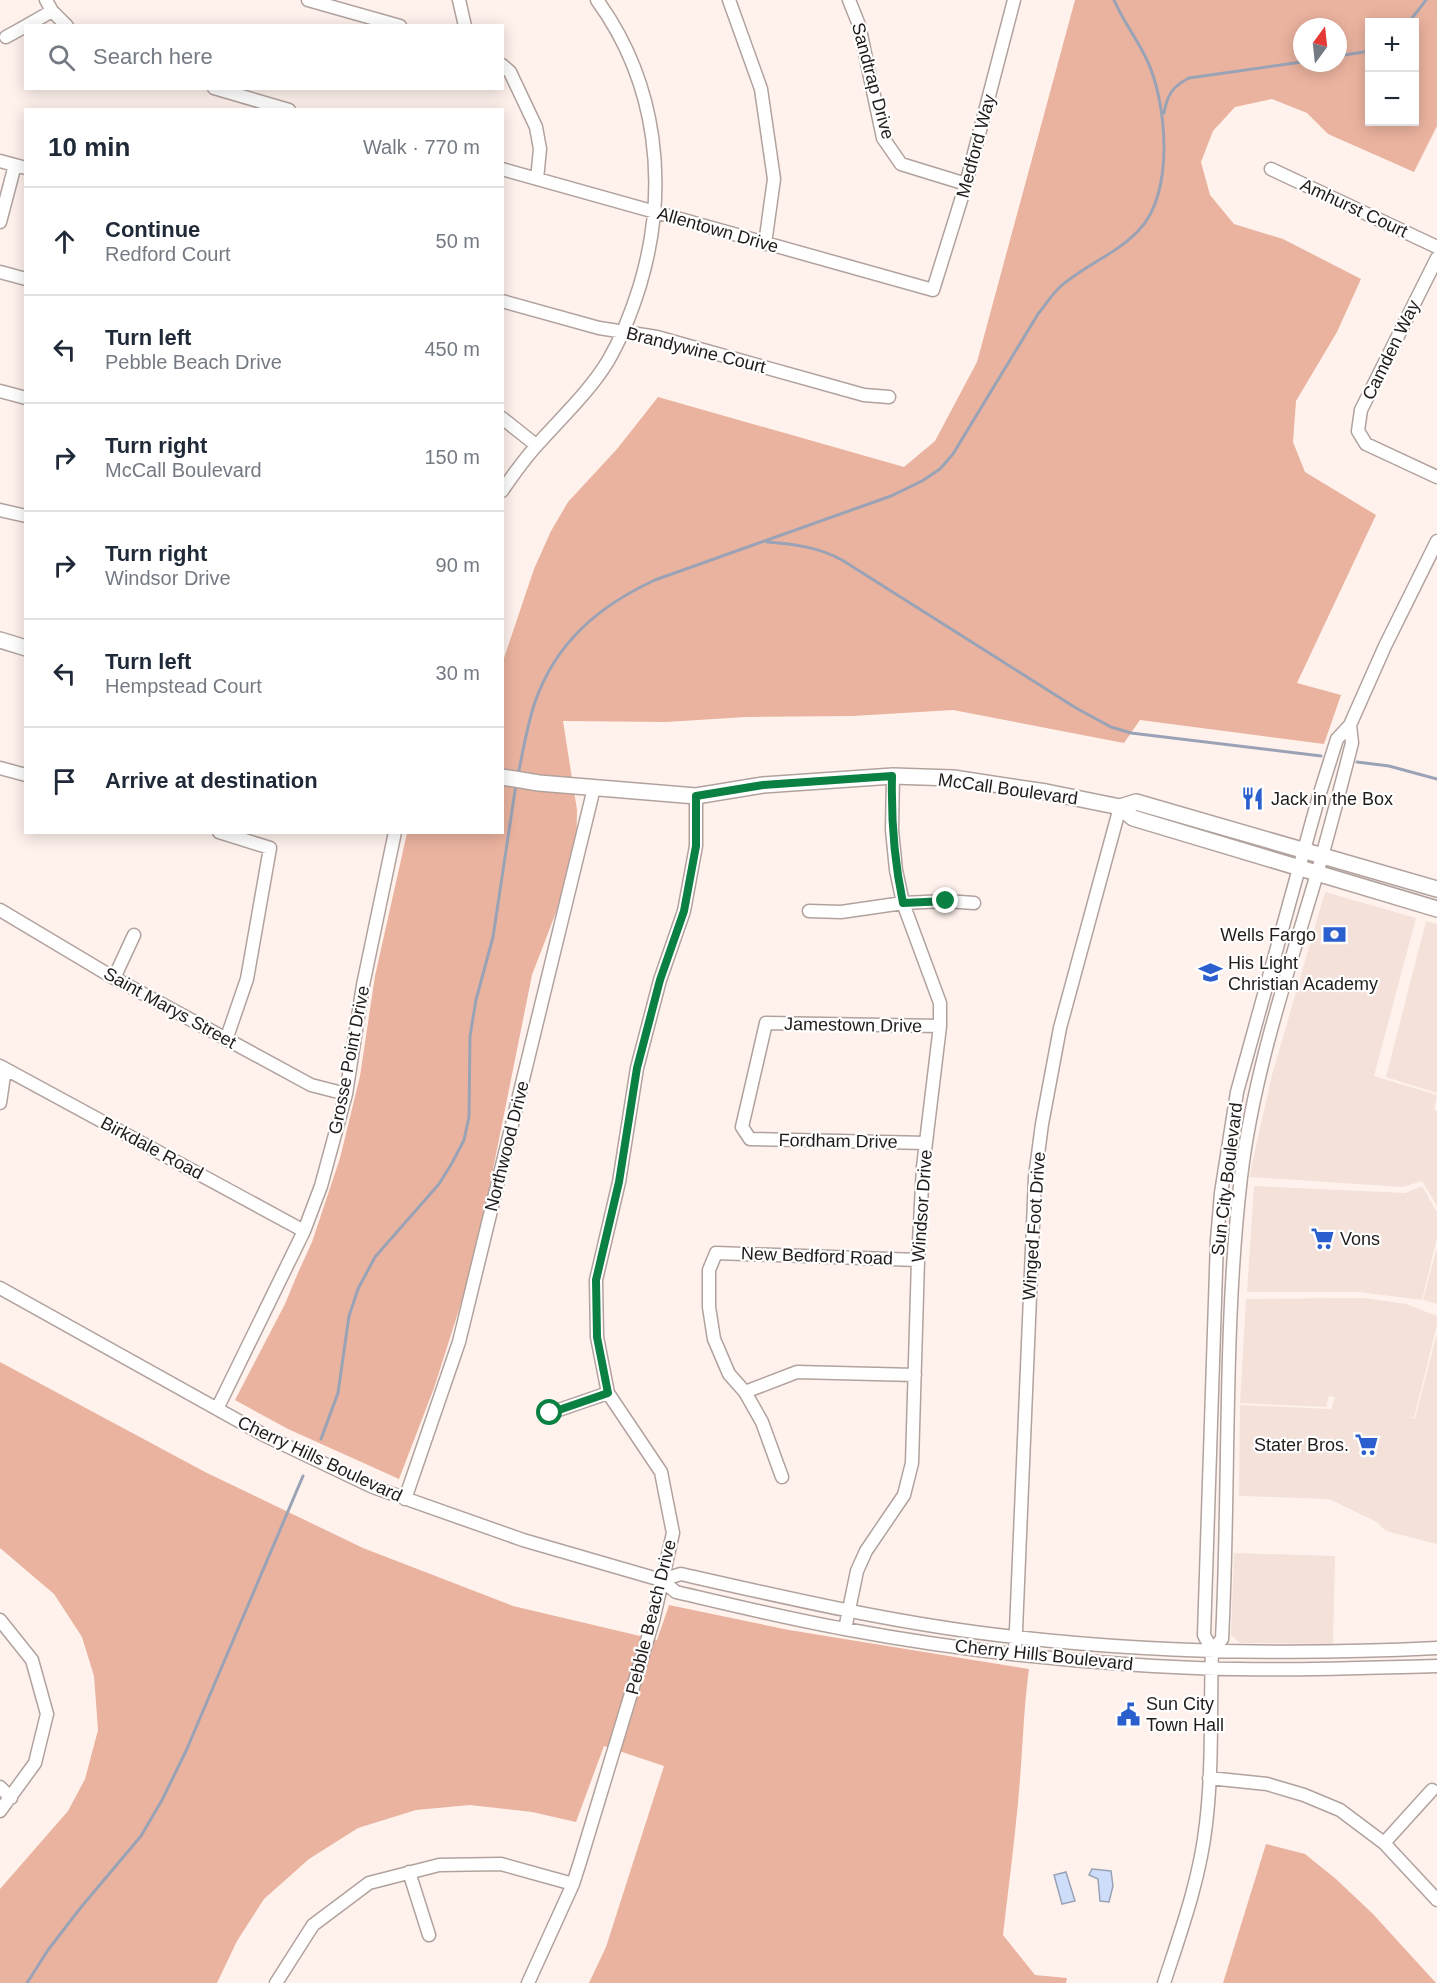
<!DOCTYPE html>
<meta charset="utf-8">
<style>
:root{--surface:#fff;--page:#f6f6f7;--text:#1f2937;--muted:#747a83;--line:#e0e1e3}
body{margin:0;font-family:Helvetica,sans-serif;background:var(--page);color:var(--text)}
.controls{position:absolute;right:18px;top:18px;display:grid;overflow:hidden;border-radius:0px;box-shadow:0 3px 15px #0003}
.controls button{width:54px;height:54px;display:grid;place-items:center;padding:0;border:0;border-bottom:2px solid var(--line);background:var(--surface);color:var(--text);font:30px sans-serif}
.compass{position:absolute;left:1293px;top:18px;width:54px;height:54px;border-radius:50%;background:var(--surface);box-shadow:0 3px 15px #0003;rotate:15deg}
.stop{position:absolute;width:18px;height:18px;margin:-14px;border:4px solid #0b8043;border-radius:50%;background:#fff}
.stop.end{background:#0b8043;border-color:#fff;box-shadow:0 2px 6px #0008}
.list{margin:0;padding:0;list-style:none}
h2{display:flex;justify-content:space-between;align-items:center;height:78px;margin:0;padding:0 24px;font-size:26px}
h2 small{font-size:20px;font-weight:400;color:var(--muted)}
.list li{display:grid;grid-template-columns:39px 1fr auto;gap:18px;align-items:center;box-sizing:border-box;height:108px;padding:0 24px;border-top:2px solid var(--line)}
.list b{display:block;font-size:22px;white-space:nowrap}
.list p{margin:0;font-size:20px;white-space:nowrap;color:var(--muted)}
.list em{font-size:20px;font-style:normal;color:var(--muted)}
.icon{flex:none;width:33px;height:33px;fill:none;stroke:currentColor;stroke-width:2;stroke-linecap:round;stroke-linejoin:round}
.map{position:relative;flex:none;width:1437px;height:1983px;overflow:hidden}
.search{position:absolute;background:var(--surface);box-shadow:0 3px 15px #0003;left:24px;top:24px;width:480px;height:66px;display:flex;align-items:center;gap:15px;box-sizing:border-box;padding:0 21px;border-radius:0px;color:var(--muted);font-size:22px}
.panel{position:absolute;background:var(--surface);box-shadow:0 3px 15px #0003;left:24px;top:108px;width:480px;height:726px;border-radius:0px}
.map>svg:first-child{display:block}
</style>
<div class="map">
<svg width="1437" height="1983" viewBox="0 0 1437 1983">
<rect width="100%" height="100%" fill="#fff2ed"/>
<path fill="#f3e1da" d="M1325,892L1416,918L1374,1076L1437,1095L1434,1110L1437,1111V1206L1422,1181L1403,1187L1249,1177L1272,1075Z
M1426,921L1437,924V1093L1386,1077Z
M1254,1186L1405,1193L1422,1186L1437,1212V1238L1422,1300L1359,1292H1247Z
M1437,1247V1304L1423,1300Z
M1364,1298L1406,1304L1437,1316V1325L1414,1418L1404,1416L1415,1419L1437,1333V1544L1386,1531L1377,1522L1329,1499L1239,1496L1240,1405L1331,1409L1335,1397L1329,1396L1326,1407L1240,1403L1246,1299Z
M1234,1553L1335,1556L1333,1644L1240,1643L1231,1635Z"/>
<path fill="#eab39f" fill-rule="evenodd" d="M1075,0H1437V126L1414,172L1328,134L1307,113L1272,99L1235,107L1213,131L1201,162L1210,195L1234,224L1283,239L1361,279L1337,332L1296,401L1293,442L1305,472L1376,515L1297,683L1341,695L1324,744L1140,720L1124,743L953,710L853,716L746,717L666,722L563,721L577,810L576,860L532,975L485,1209L464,1294L434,1388L399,1479L288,1429L235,1400L285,1304L297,1275L312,1242L340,1158L360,1076L375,976L407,833L502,832L503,661L534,569L551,531L568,502L617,449L658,397L904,467L935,441L977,362ZM1370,22H1414V122H1370ZM1302,27H1338V63H1302Z
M0,1362L205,1472L363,1548L513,1606L657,1640L669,1605L789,1630L1029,1669C1024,1705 1023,1742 1020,1779C1016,1831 1009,1883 1003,1935L1035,1975L1067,1978L1066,1983H589L606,1947L664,1766L604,1746L576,1822L532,1812L470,1805L416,1810L358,1828L309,1859L264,1899L237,1941L217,1983H0V1889L68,1811L85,1779L98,1730L94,1676L82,1637L54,1594L0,1548Z
M1266,1844L1305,1854L1336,1879L1373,1914L1436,1983H1223Z"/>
<path fill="#ceddf9" stroke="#9aa3b6" stroke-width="1.5" d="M1092,1869L1111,1871L1113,1886L1109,1902L1100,1901L1098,1879L1089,1875Z
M1066,1872L1075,1901L1062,1904L1054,1875Z"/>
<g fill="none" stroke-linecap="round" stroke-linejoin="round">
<path stroke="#9aa3b6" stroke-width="3" d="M1409,22L1426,0
M1338,56L1370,51
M1164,113C1167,95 1173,86 1189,78L1302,62
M767,542C794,544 818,547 842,560L1076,708L1111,727L1131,733L1321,756
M1357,762L1389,766L1437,779
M518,775C523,751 527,726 535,702C556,642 599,606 655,580L891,496L922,481L940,469L953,454L1038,314C1046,304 1052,294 1061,286C1085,265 1118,253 1139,230C1175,193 1167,103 1147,60C1137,39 1123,21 1114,0
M321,1439L338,1393L349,1316L358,1289L375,1257L439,1184L452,1163L464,1140L469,1117L470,1036L476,1000L493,937L516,784
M27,1983L48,1950L82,1906L141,1836L162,1800L186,1751L303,1476"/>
<defs>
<path id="minor" d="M46,0L52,11L67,26
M308,0L400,26
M459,0L465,26
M729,0L761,89L774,179L765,244
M849,0L859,25L883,138L901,164L966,184
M26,26L52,11
M6,37L26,26
M502,65L510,72L536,127L540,149L537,179
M214,88L289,110
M0,161L26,168
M502,169L933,290L966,184L1014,0
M1271,169L1437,247
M0,222L15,165
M1437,258L1361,410L1358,431L1366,444L1437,477
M0,272L26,279
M502,301L599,328L657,337L864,395L889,397
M0,391L26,398
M502,418L536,445
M502,491C513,475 525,458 538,444C562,417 589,392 608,361C622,337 632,311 640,285C669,188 658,84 597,0
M0,510L26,516
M0,768L26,775
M219,832L270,848L247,979L226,1040
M0,910L114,978L311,1085L346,1094
M809,911L841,912L903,903L946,901L974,903
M114,978L134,935
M0,1066L304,1231
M0,1103L5,1069
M926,1143L750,1139L742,1127L766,1023L940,1026
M0,1288L264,1435L373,1487L523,1540L661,1580L676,1592C732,1605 788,1619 845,1629C941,1647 1040,1659 1138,1665C1237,1672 1337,1669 1437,1666
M745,1392L797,1372L915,1375
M217,1409L304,1231L321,1186L346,1094L363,985L395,832
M550,1413L608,1393
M782,1477L762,1422L745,1392L729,1374L714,1339L709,1307V1270L716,1253L918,1260
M405,1499L459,1342L594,788
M661,1580L681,1574C791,1599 903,1625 1015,1637C1155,1653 1297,1655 1437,1648
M0,1620L32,1660L47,1714L35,1763L0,1811
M845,1629L857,1571L866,1551L904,1495L912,1463L918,1260L923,1167L940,1026V1003L903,903L896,870L892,830L893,776
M1212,1650L1222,1639C1230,1485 1223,1330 1241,1177C1253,1077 1285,981 1314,884C1328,837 1340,790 1352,743L1350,725
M1015,1654L1035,1177L1042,1124L1060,1028L1120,807
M1209,1778L1267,1784L1304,1795L1340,1810L1384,1843L1437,1900
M0,1787L11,1798
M1384,1843L1432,1790
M409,1872L429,1935
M276,1983L313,1925L369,1883L439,1865L501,1864L573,1884
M528,1983L573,1884L580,1862L653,1621L673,1533L661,1472L608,1393L597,1337L596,1280L619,1182L637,1068L660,980L684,911L696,846V796
M1164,1983C1181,1931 1200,1879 1206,1824C1213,1766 1210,1707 1212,1650L1204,1635L1217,1240L1221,1193L1237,1092L1319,796L1337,739L1350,725L1385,646L1437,541"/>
<path id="major" d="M0,640L26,648
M502,777L539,783L696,796L763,785L893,776L953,778L1046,792L1120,807L1136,802L1437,889
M1120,807L1133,818L1437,909"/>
</defs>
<use href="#minor" stroke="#b1a29d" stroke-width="15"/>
<use href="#major" stroke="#b1a29d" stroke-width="18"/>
<use href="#minor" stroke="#fff" stroke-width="12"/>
<use href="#major" stroke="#fff" stroke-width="15"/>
</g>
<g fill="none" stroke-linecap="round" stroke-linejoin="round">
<path stroke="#0b8043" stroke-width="8" d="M550,1413L608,1393L597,1337L596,1280L619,1182L637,1068L660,980L684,911L696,846V796L763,785L892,776C891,820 894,860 903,903L946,901"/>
</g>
<defs>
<symbol id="restaurant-bare" viewBox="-9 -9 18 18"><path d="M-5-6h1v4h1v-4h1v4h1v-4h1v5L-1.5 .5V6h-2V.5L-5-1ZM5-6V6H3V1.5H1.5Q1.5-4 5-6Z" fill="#2c5fce" stroke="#fff" stroke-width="2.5" paint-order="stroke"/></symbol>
<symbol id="bank-bare" viewBox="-9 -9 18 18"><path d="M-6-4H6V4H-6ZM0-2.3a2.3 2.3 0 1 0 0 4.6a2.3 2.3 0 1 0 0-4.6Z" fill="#2c5fce" stroke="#fff" stroke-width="2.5" paint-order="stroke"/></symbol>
<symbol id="school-bare" viewBox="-9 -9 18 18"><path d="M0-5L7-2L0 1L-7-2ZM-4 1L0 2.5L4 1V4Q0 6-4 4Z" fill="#2c5fce" stroke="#fff" stroke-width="2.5" paint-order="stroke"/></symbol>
<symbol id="supermarket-bare" viewBox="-9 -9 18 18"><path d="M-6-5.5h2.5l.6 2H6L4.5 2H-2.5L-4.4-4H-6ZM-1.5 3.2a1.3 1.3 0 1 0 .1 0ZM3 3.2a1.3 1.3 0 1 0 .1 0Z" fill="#2c5fce" stroke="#fff" stroke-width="2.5" paint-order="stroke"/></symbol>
<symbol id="civic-bare" viewBox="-9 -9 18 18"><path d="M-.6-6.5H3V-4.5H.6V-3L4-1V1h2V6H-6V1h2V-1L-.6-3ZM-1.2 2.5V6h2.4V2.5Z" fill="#2c5fce" stroke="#fff" stroke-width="2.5" paint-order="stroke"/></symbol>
</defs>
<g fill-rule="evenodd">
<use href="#restaurant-bare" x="1236" y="782" width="33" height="33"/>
<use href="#bank-bare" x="1318" y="918" width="33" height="33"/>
<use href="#school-bare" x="1194" y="956" width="33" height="33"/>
<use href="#supermarket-bare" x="1306" y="1222" width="33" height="33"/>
<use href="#supermarket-bare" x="1350" y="1428" width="33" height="33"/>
<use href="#civic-bare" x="1112" y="1698" width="33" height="33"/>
</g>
<g text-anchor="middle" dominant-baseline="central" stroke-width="4.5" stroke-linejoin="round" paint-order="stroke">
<g font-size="18" fill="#211c1a" stroke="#fff">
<text transform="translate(873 81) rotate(75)">Sandtrap Drive</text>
<text transform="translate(976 146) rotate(-75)">Medford Way</text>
<text transform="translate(1354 208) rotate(25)">Amhurst Court</text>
<text transform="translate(718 230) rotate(16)">Allentown Drive</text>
<text transform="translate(696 350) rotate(14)">Brandywine Court</text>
<text transform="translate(1391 350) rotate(-64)">Camden Way</text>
<text transform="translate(1008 789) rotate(8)">McCall Boulevard</text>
<text transform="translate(170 1008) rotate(29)">Saint Marys Street</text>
<text transform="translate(853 1025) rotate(1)">Jamestown Drive</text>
<text transform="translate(349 1060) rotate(-79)">Grosse Point Drive</text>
<text transform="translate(838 1141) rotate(1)">Fordham Drive</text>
<text transform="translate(507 1146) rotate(-76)">Northwood Drive</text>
<text transform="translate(152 1148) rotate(28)">Birkdale Road</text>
<text transform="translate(1227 1179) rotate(-83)">Sun City Boulevard</text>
<text transform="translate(922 1206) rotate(-86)">Windsor Drive</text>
<text transform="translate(1034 1226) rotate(-86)">Winged Foot Drive</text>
<text transform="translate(817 1256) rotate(2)">New Bedford Road</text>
<text transform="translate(320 1459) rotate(25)">Cherry Hills Boulevard</text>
<text transform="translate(651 1617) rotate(-76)">Pebble Beach Drive</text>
<text transform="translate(1044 1655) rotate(6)">Cherry Hills Boulevard</text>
</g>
<g font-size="18" fill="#211c1a" stroke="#fff" text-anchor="start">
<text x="1271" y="799">Jack in the Box</text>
<text x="1316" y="935" text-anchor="end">Wells Fargo</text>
<text x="1228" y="963">His Light<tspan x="1228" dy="21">Christian Academy</tspan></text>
<text x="1340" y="1239">Vons</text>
<text x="1349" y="1445" text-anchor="end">Stater Bros.</text>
<text x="1146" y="1704">Sun City<tspan x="1146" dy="21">Town Hall</tspan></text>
</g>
</g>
</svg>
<div class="controls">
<button>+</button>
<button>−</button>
</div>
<svg class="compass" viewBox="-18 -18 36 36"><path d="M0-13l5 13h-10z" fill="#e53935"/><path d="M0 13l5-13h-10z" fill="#747a83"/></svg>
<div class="stop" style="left:550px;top:1413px"></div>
<div class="stop end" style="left:946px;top:901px"></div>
<div class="search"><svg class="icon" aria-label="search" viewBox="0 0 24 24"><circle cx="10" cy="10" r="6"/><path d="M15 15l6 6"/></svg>Search here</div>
<section class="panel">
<h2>10 min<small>Walk · 770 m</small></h2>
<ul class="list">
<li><svg class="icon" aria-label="ahead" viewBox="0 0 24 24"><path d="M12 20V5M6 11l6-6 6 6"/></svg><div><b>Continue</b><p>Redford Court</p></div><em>50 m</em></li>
<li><svg class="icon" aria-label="left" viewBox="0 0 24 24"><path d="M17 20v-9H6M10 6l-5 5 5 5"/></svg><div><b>Turn left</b><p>Pebble Beach Drive</p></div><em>450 m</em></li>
<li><svg class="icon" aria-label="right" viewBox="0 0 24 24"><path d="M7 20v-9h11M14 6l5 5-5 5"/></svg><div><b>Turn right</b><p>McCall Boulevard</p></div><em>150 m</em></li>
<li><svg class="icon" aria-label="right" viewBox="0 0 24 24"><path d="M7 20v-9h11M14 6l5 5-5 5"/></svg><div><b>Turn right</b><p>Windsor Drive</p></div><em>90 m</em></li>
<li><svg class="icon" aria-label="left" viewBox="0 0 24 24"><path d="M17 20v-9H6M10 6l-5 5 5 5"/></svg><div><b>Turn left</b><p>Hempstead Court</p></div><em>30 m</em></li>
<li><svg class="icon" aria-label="arrive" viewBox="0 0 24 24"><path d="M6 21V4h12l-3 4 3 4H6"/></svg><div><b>Arrive at destination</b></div></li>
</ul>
</section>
</div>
